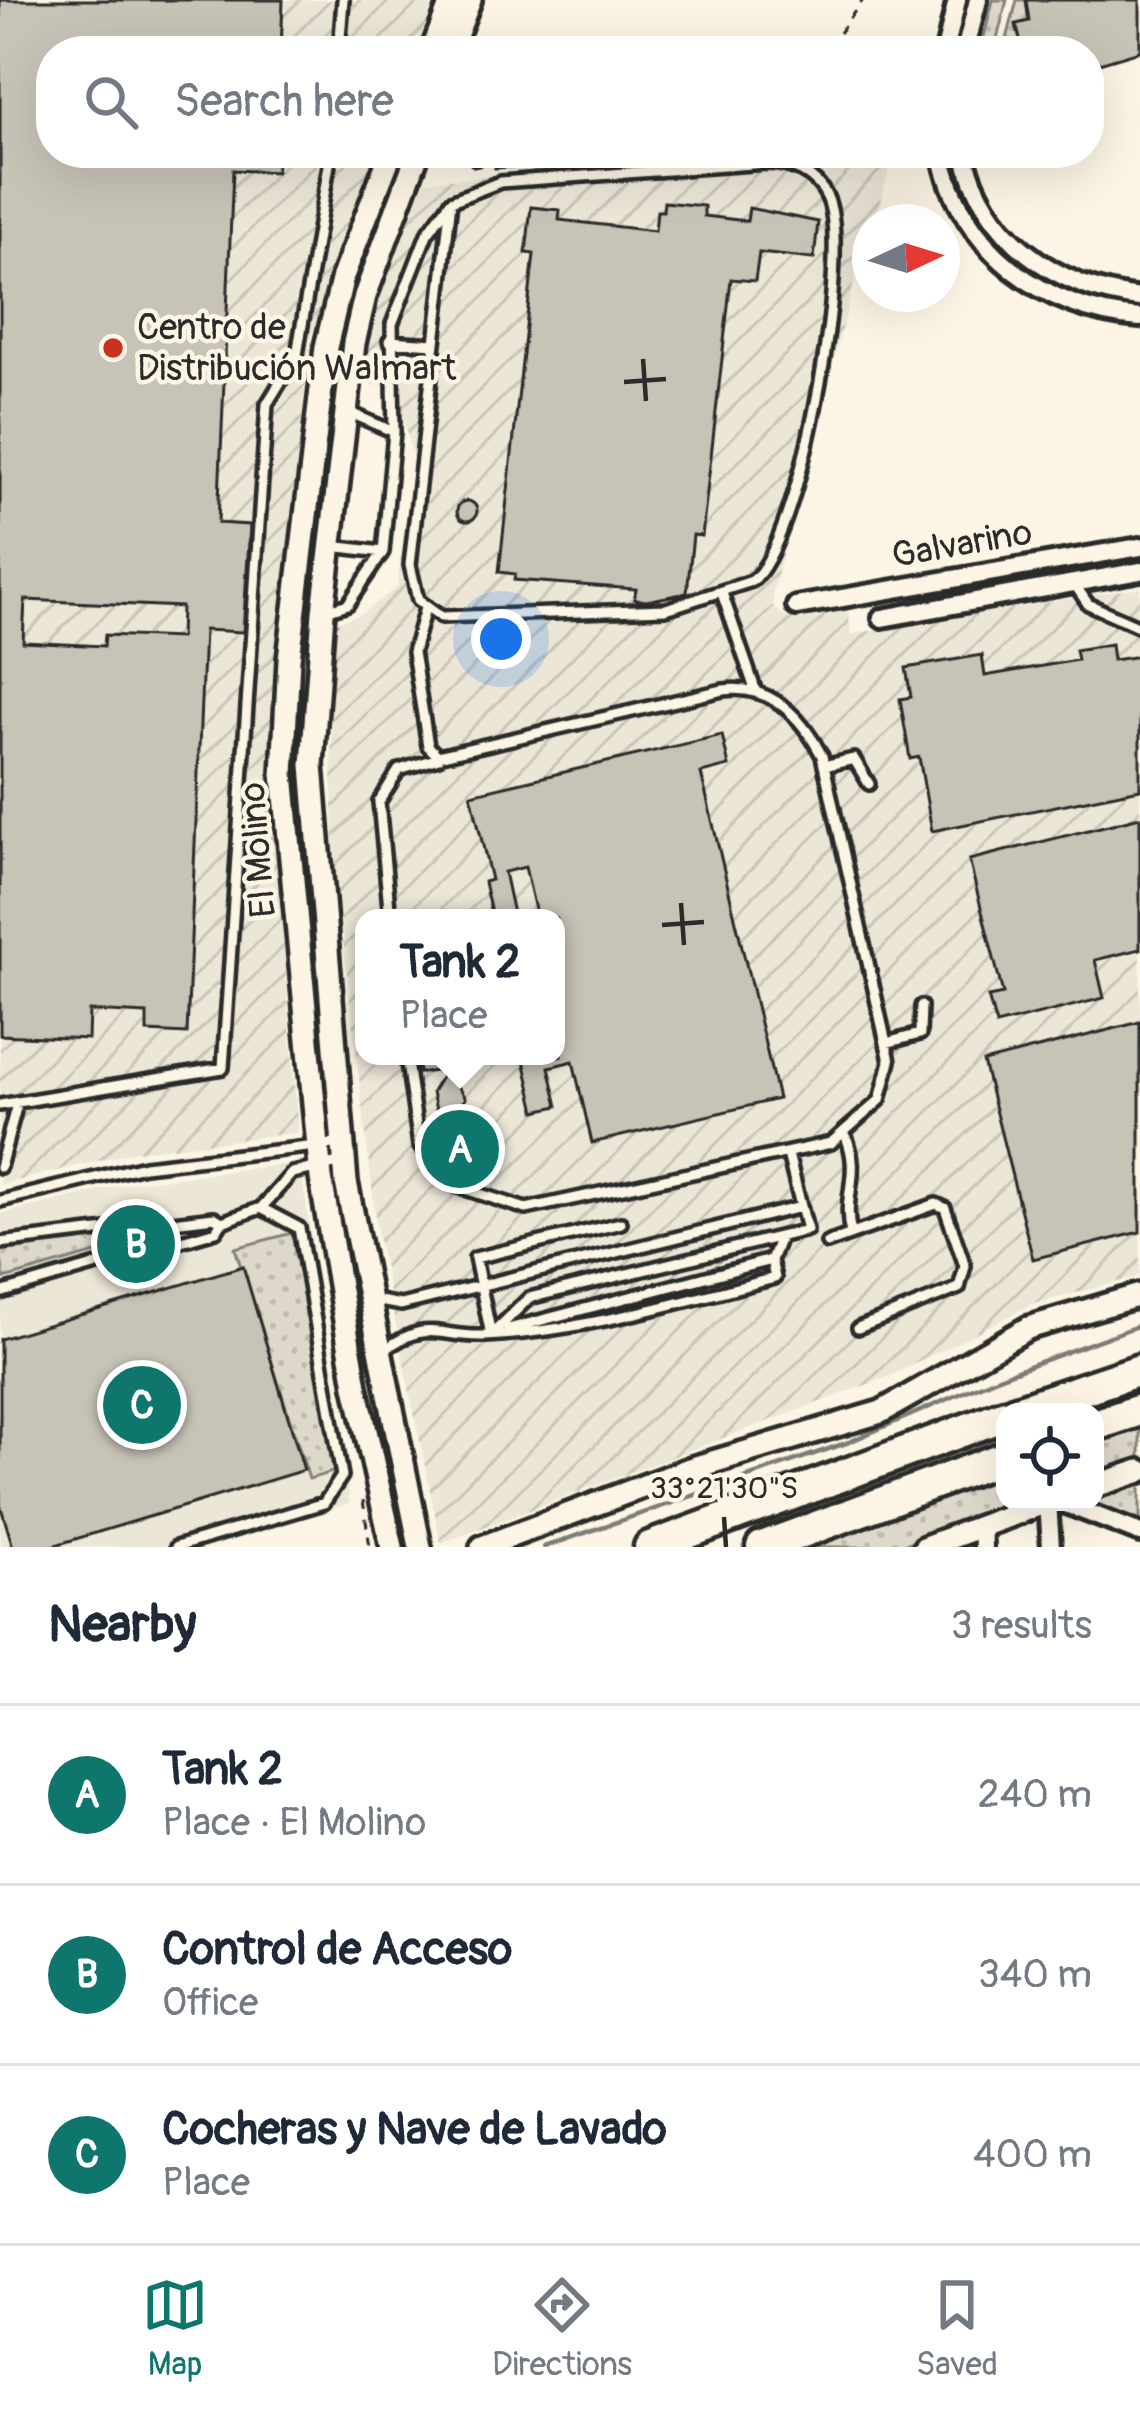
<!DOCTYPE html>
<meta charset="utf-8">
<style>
:root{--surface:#fff;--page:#f6f6f7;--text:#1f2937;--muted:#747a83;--line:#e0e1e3;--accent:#0f766e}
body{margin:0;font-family:Pangolin,sans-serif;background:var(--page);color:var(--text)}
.controls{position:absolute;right:36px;bottom:36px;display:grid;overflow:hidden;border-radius:24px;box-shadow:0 12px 48px #0002}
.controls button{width:108px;height:108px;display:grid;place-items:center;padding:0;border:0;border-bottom:3px solid var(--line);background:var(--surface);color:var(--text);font:60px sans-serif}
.compass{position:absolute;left:852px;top:204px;width:108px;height:108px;border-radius:50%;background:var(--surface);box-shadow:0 12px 48px #0002;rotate:86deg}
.you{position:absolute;left:501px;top:639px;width:42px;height:42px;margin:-30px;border:9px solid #fff;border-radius:50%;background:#1a73e8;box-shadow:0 0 0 18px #1a73e833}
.badge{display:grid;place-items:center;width:78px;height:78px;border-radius:50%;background:var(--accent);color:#fff;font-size:39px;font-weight:700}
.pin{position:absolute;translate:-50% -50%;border:6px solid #fff;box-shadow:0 3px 12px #0006}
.popup{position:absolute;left:355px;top:909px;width:210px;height:156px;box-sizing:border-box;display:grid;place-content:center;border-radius:24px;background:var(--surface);filter:drop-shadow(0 3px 9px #0005);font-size:39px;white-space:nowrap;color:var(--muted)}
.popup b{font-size:45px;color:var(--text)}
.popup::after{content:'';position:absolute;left:50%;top:100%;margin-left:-24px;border:24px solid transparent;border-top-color:var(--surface)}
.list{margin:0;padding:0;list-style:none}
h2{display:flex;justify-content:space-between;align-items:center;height:156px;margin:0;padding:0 48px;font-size:51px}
h2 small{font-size:39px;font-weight:400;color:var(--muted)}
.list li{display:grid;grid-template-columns:78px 1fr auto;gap:36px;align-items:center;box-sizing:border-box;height:180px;padding:0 48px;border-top:3px solid var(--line)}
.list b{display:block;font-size:45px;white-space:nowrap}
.list p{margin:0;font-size:39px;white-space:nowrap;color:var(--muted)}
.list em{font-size:39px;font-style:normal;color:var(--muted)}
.icon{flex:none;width:66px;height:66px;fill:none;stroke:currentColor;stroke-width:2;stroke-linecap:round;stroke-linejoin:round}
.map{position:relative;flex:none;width:1140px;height:1547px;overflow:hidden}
.search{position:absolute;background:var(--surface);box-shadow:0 12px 48px #0002;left:36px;right:36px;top:36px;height:132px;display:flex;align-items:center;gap:30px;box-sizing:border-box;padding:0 42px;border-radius:48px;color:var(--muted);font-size:45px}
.sheet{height:696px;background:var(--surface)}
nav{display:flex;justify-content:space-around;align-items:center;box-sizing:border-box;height:168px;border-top:3px solid var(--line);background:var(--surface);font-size:33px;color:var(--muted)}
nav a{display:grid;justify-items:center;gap:6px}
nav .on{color:var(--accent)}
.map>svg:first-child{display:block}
</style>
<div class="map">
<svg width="1140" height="1547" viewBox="0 0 1140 1547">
<defs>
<pattern id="industrial-furrows" width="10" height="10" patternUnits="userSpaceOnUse" patternTransform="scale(3)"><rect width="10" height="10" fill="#ece6d7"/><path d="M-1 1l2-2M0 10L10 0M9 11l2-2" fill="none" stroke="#cbc5b9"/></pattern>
<pattern id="grass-dots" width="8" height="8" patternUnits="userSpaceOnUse" patternTransform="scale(3)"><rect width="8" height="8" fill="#ded8ca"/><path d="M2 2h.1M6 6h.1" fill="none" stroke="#bfbaae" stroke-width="1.8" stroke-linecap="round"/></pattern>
</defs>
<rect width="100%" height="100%" fill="#fcf5e5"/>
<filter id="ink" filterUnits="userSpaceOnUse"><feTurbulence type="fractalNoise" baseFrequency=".00833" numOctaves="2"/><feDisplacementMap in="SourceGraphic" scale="24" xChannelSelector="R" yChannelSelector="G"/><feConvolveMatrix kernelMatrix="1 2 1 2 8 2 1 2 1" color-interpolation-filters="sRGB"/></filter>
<g filter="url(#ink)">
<path fill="#ece6d7" d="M300,1163L350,1503L203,1547H0V1214L136,1182Z"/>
<path fill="url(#industrial-furrows)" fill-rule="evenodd" d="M0,0H435L415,51H51V153H375L309,343L270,760L298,1133L137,1151L0,1185Z
M797,153H894L875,222H870L773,592V607L786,617L848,609L851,634L1140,587V1276L1031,1305L893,1375L441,1543L378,1239L335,871L330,700L336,623L362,613L397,587L414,463L396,387L362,384L370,319L425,181ZM364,918H556V1056H364Z"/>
<path fill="url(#grass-dots)" stroke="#84827a" stroke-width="3" d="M993,0H1007L996,43L983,41Z
M1017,0H1026L1029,21L1016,25L1023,51H1004Z
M292,1233L336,1471L309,1479L235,1248Z
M111,1237L114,1248L4,1279L0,1251Z
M1140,1420V1462L1095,1477V1435Z
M1005,1467V1502H1021L897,1547H790Z
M1140,1482V1527L1078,1502H1095V1496Z"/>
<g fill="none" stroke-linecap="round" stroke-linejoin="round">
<path stroke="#7d7b74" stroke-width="4.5" d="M544,1547L849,1442L1001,1376L1140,1325"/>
</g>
<path fill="#c8c3b7" stroke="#2b2b2b" stroke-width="3" fill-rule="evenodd" d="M0,0H283L281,51H51V153H277L276,172L233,170L218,523L250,525L243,632L204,630L187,1034L147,1032V1014L89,1011L88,1039L0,1035ZM25,600L181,607L180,638L105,635L104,646L23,642Z
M1026,0H1140V51L1089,66V51H1023L1016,24L1029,21Z
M494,153H609V162L495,168Z
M664,202L704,206V216L747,221L749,208L818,222L814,259L759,253L755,281L731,279L702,536L693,535L687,593L646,601L634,599L636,589L514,580L515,574L499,572L534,254L526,253L531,207L560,210L559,220L655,231L657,211H663Z
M457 511a10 10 0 1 1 20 0a10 10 0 1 1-20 0Z
M1111,644L1113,660L1140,656V789L932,831L919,757L910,759L900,699L911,697L906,668L982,655L985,676L1077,660L1075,650Z
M722,735L729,766L701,773L778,1099L592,1143L573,1061L549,1067L558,1106L536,1111L523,1056H561L558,1044L566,1042L556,998V918H537L525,867L504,872L514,918H492L484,882L491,880L471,794Z
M1140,817V949L1095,960L1104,998L996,1025L988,997L1003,994L969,860Z
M1140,1022V1232L1033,1259L983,1062Z
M417,1056H451L453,1080L465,1098L457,1112L436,1110L432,1092L445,1070L419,1073Z
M443 1152a17 17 0 1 1 34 0a17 17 0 1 1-34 0Z
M243,1266L304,1470L49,1547H13L0,1504V1339Z"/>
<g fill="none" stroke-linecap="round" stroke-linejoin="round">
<defs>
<path id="service" d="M339,51L343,0
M475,153L476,159
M389,341L435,344
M394,432L392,324L427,234L451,201L500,182L766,163C790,163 816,174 827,197C854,253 799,546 752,581L666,609L441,617L418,600L410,565L451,201
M331,546L383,552
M1073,582L1088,604L1140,627
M722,593L755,689
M323,612L348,604L383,552L394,432L346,411
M824,766L854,759L869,784
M390,918L379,802L399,770L439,758
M886,1043L920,1034L921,1006
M406,1056L419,1145L437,1171L456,1186L526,1209L831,1143L880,1100L890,1061L822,756C801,716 771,684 723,690L438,756L428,746L413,652L425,608
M0,1105L223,1068L267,404L297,355L331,153
M845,1134C863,1175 841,1194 851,1234
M0,1167L17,1104
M0,1201L144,1166L342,1143
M0,1243L214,1217L222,1222
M827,1243L936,1204L945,1208L965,1266L959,1288L858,1328
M0,1293L216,1231L222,1222L261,1208L292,1173L344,1162
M374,1300L401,1305L801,1207
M508,1329L771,1260L780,1237
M491,1335L529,1298L807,1230L788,1154
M491,1335L475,1258L621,1223
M383,1351C428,1317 438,1338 486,1336C585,1331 680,1302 775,1278L771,1260
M176,1547L324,1503L342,1476L299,1228L261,1208"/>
<path id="minor" d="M945,51L957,0
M965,51L978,0
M941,153C960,250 1045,311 1140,318
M964,153C985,238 1055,288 1140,298
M796,606L1140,547
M882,618L1140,571
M1048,1502L1051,1547
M1061,1502L1140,1533
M982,1526L983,1547"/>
<path id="tertiary" d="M432,51L452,0
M450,51L470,0
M391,153L343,276L326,347L289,659L283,774L321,1178L356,1386L392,1547
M418,153L365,296L354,343L323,612L312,765L346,1182L420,1547
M1095,1486L1140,1471
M482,1547L689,1469L881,1412L1028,1328L1140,1295
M925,1547L1047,1502"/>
<path id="motorway" d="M1014,1412L1140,1370
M1095,1425L1140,1410
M650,1547L1005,1415
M762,1547L1005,1457"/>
</defs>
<use href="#service" stroke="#2b2b2b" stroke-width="18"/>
<use href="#minor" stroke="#2b2b2b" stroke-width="26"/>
<use href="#tertiary" stroke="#2b2b2b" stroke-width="30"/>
<use href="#motorway" stroke="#2b2b2b" stroke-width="39"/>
<path stroke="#2b2b2b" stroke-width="3" stroke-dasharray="9 9" stroke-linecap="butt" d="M839,33L863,0
M363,1500L370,1547"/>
<use href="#service" stroke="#fcf5e5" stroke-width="9"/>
<use href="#minor" stroke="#fcf5e5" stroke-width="16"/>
<use href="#tertiary" stroke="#fcf5e5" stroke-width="21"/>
<use href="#motorway" stroke="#fcf5e5" stroke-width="30"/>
</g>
</g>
<path fill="none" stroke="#2b2b2b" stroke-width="4.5" d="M643,359L646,401M624,382L666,379M681,903L684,945M662,925L704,922M724,1517L726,1547"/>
<circle fill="#c8321e" stroke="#fcf5e5" stroke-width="4.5" cx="113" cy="348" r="12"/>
<g text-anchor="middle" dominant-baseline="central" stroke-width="9" stroke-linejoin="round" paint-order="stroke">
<g font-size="36" fill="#2b2b2b" stroke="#fcf5e5" text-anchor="start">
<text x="137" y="327">Centro de<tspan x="137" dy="41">Distribución Walmart</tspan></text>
</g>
<g font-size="36" fill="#2b2b2b" stroke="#fcf5e5">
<text transform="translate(962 544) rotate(-10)">Galvarino</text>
<text transform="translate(258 850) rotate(-95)">El Molino</text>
</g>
</g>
<g font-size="30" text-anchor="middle" fill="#2b2b2b" stroke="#fcf5e5" stroke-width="9" stroke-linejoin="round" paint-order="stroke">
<text x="724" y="1498">33°21'30"S</text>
</g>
</svg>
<div class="controls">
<button><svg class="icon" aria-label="locate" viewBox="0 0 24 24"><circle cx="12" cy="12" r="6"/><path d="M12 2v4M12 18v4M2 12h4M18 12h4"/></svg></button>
</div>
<svg class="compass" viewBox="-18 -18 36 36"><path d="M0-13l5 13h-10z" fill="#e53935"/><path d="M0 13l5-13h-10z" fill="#747a83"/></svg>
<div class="you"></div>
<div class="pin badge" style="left:460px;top:1149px">A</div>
<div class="popup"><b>Tank 2</b>Place</div>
<div class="pin badge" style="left:136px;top:1244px">B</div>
<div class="pin badge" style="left:142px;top:1405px">C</div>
<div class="search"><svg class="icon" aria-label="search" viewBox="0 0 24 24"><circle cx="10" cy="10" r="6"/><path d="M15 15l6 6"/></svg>Search here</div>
</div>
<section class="sheet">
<h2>Nearby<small>3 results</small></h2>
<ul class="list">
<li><span class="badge">A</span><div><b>Tank 2</b><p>Place · El Molino</p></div><em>240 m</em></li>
<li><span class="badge">B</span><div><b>Control de Acceso</b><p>Office</p></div><em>340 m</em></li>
<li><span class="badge">C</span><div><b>Cocheras y Nave de Lavado</b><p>Place</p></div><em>400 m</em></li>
</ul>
</section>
<nav>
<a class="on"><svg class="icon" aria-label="map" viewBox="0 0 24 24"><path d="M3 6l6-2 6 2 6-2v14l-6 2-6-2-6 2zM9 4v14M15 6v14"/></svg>Map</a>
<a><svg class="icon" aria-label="directions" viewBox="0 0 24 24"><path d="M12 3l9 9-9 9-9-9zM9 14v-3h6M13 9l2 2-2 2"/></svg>Directions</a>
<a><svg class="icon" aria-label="saved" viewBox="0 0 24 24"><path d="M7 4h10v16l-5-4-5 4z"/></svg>Saved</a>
</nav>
